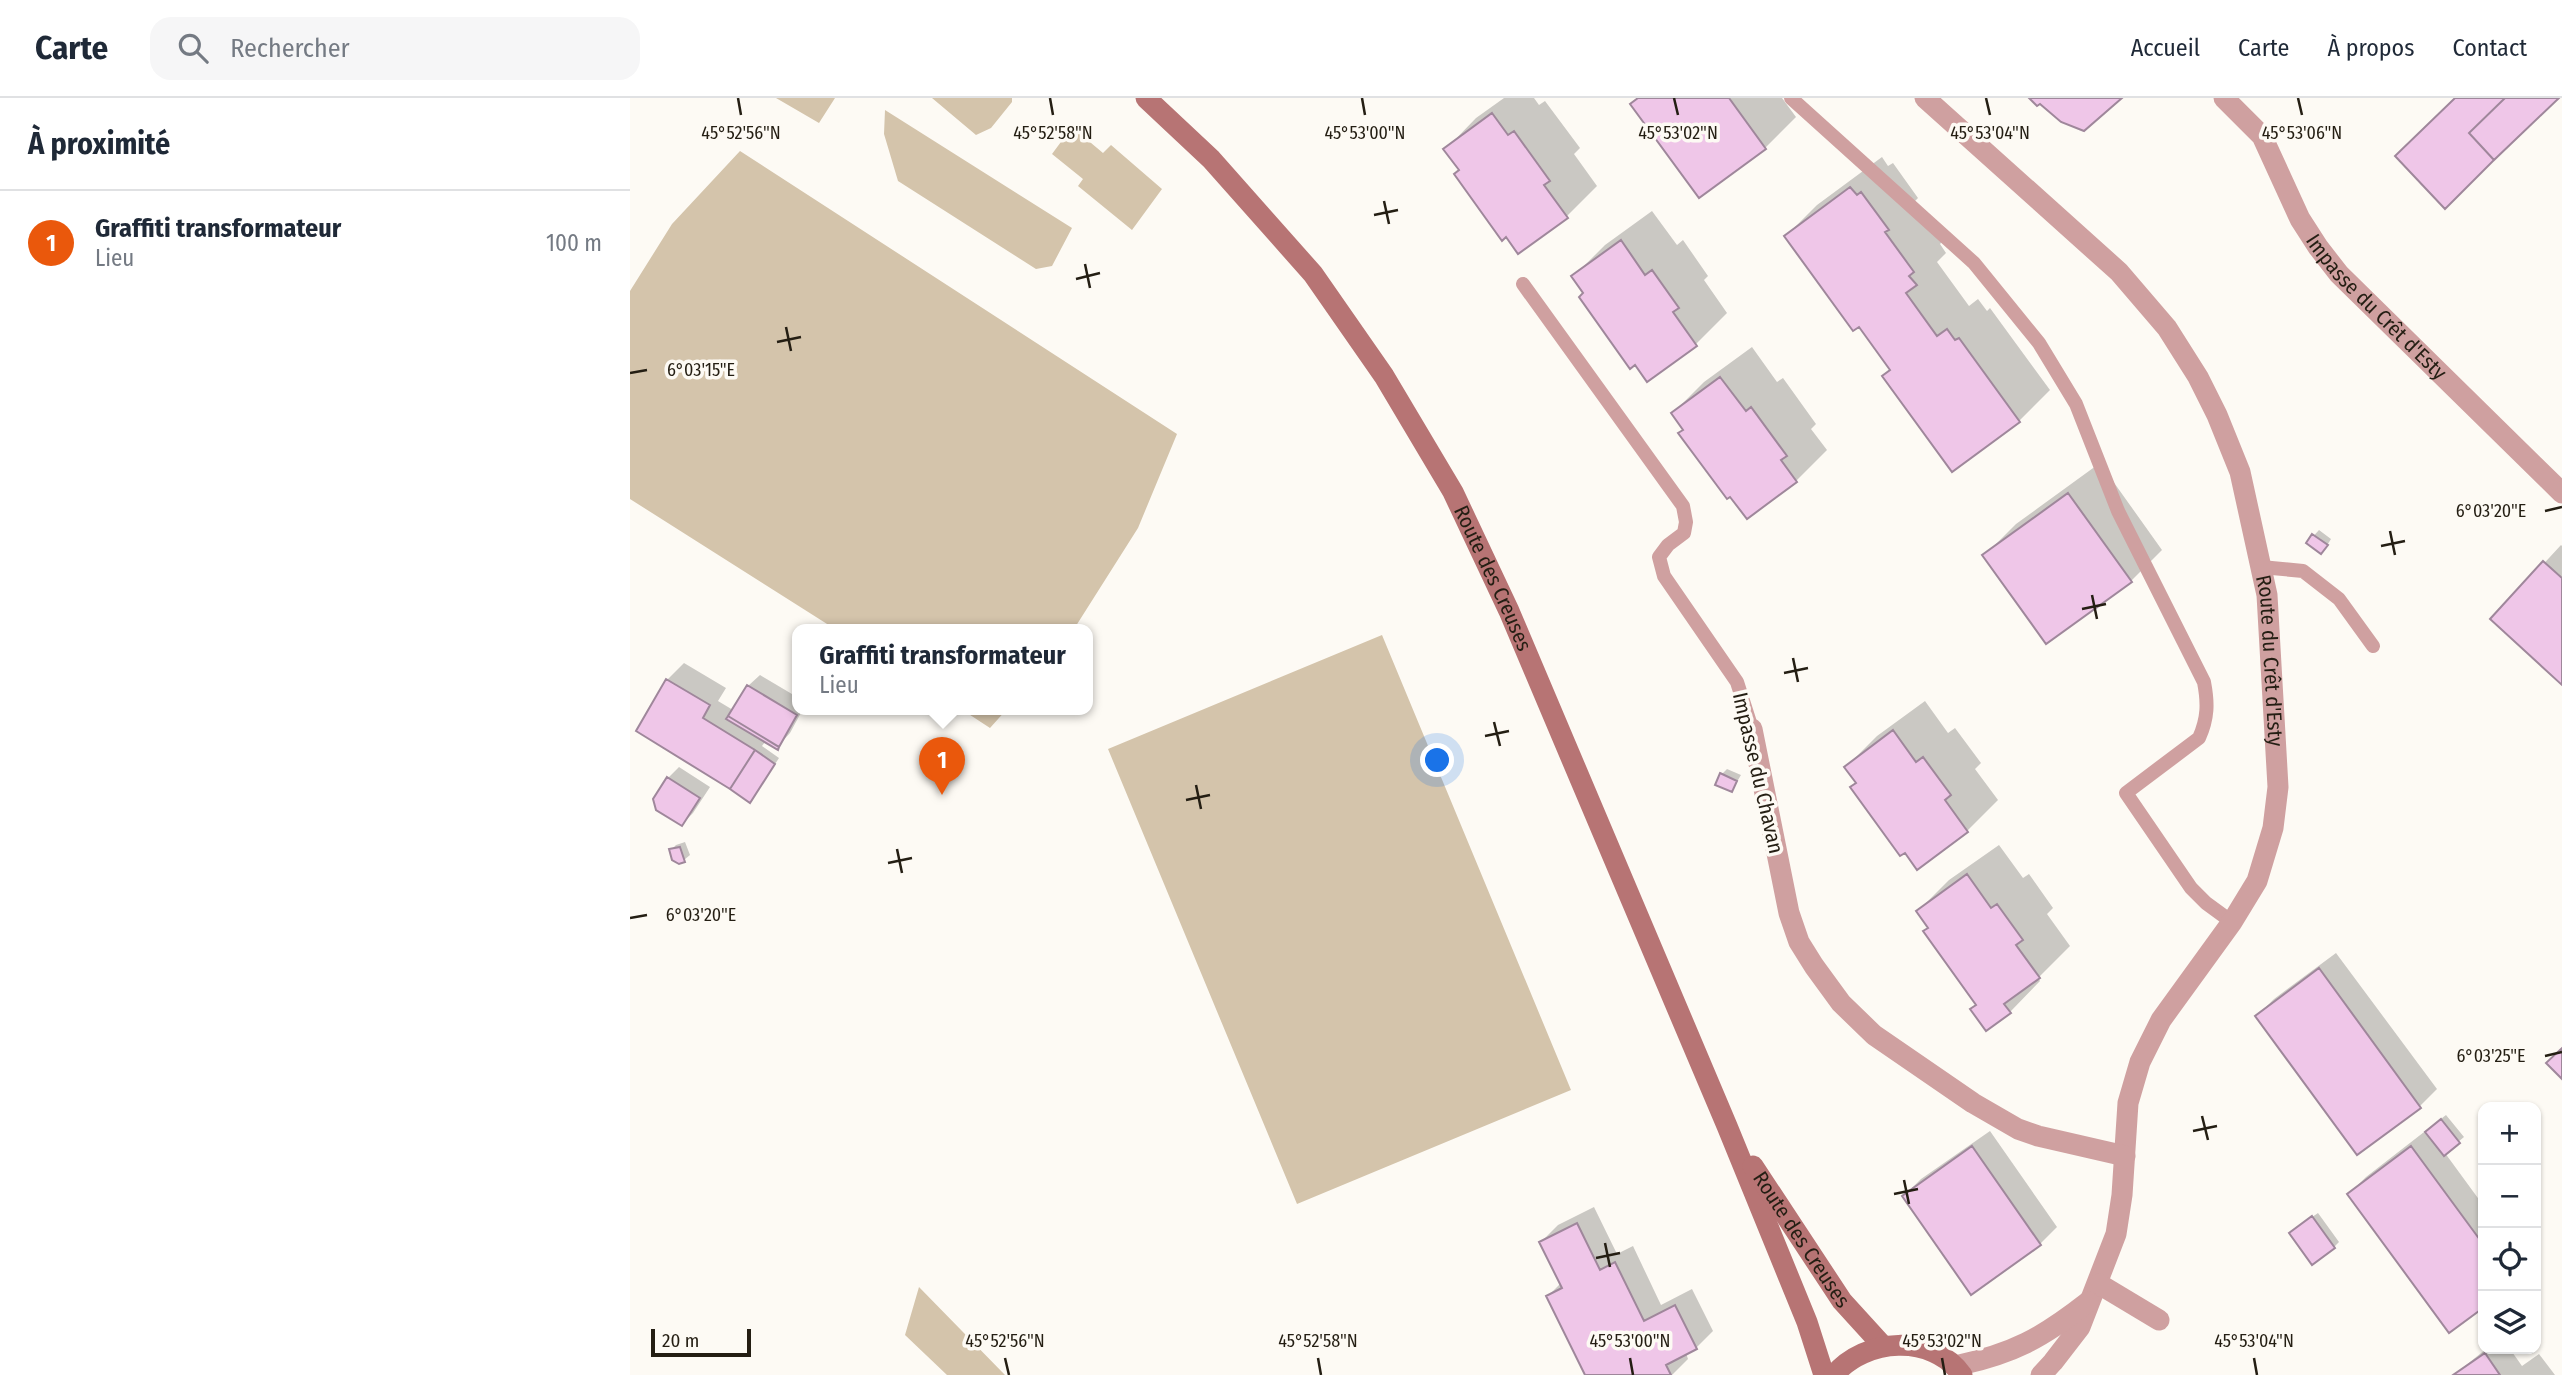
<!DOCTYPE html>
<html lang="fr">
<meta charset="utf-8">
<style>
:root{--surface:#fff;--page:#f6f6f7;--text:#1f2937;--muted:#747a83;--line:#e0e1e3;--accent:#ea580c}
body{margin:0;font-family:"Fira Sans Condensed",sans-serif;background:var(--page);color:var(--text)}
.controls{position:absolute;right:21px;bottom:21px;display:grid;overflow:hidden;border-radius:14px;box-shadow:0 2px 5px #0004}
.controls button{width:63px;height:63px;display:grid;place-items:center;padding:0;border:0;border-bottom:2px solid var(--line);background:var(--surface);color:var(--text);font:35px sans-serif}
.scale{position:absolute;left:21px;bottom:18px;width:100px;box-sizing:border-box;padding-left:7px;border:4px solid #241e13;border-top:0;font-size:19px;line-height:24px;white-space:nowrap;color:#241e13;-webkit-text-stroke:5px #fdfaf4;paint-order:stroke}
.you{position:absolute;left:808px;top:663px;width:24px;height:24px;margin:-18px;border:5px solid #fff;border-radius:50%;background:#1a73e8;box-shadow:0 0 0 10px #1a73e833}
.badge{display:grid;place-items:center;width:46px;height:46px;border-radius:50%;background:var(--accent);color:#fff;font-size:23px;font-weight:700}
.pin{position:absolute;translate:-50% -58px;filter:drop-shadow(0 2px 4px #0008)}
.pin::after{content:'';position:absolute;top:37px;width:24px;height:21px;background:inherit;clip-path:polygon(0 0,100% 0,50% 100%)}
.popup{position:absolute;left:162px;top:526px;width:301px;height:91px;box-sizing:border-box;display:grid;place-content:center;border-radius:14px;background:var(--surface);filter:drop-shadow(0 2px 5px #0005);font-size:23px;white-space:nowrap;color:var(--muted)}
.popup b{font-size:26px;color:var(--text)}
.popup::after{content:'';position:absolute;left:50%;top:100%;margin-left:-14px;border:14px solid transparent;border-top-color:var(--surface)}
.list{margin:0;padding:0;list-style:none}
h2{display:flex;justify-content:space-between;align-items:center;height:91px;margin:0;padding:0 28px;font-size:30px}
h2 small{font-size:23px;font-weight:400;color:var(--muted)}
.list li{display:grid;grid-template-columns:46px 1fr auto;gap:21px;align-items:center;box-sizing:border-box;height:105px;padding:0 28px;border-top:2px solid var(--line)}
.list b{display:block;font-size:26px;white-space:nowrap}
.list p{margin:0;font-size:23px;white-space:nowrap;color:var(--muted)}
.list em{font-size:23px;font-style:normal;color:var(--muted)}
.icon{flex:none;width:38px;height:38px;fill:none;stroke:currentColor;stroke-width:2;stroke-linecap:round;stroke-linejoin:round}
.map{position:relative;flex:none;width:1932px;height:1277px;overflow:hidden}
header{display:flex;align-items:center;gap:42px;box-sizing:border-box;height:98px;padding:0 35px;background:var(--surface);border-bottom:2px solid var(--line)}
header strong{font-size:33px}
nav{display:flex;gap:38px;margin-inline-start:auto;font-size:24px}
.search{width:490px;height:63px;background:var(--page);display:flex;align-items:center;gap:18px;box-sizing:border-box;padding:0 24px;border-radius:21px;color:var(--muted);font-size:26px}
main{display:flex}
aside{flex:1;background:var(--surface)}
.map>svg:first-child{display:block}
</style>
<header>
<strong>Carte</strong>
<div class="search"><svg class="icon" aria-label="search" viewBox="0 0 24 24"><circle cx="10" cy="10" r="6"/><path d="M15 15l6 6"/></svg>Rechercher</div>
<nav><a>Accueil</a><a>Carte</a><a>À propos</a><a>Contact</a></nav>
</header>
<main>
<aside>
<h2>À proximité<small></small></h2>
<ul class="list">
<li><span class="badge">1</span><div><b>Graffiti transformateur</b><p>Lieu</p></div><em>100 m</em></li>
</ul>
</aside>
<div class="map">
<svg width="1932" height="1277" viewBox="0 0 1932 1277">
<rect width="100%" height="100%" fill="#fdfaf4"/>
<path fill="#d4c4ab" d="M146,0H205L189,25Z
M302,0H382V4L361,30L346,37Z
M255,12L442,130L422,168L406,171L268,83L254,36Z
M442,29L473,55L481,47L532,91L502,132L448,88L453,81L422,56Z
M110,53L547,336L508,430L444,531H205L0,401V193L42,126Z
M752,537L941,992L667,1106L478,651Z
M331,611H377L360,630Z
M289,1189L375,1277H317L275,1237Z"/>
<path fill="#0003" d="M874,0H904L909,7L915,3L950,50L944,56L967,88L936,119L831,72L816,51L846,20Z
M1009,0H1152L1166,19L1135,50L1069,98Z
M1252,59L1258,68L1263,65L1288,100L1285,103L1314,142L1310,146L1316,155L1307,164L1339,208L1348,201L1357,213L1360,210L1420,292L1389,323L1323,371L1262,271L1229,227L1156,138L1187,107Z
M1022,113L1047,147L1053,142L1078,178L1074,182L1097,215L1066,246L1018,281L944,178L975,147Z
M1122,249L1147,284L1153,280L1186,326L1181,331L1197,352L1166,383L1055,331L1043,315L1074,284Z
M1470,365L1532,452L1501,483L1355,457L1386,426Z
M1689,432L1701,441L1696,449L1678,444Z
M1931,447L1932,448V585L1863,521Z
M54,565L96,590L88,603L103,612L118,588L130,577L167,599V611H173L160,635L149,647L138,640L132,648L149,660L125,697L37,582Z
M1295,603L1318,635L1325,630L1351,665L1345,671L1368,702L1337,733L1227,684L1216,669L1247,638Z
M49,669L80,689L63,715L52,726L38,680Z
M1097,671L1111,677L1102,692L1092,676Z
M55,744L60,757L54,762L41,752L46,747Z
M1369,747L1393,780L1399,776L1423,810L1417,816L1440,848L1408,880L1410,883L1380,914L1342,911L1347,906L1288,813L1319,782Z
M1706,855L1807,991L1790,1008L1727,1055L1627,918L1644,901Z
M1816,1017L1834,1039L1815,1055L1853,1107V1207L1819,1232L1719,1096L1736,1079Z
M1360,1033L1427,1129L1410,1146L1341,1194L1274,1098L1291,1081Z
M964,1109L987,1156L1003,1148L1031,1207L1062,1191L1083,1233L1066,1250L1056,1255L1058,1261L1042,1277H957L918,1198L931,1185L911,1144L928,1127Z
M1688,1115L1709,1144L1704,1149L1666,1130Z
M1856,1251H1880L1892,1268L1909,1256L1925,1277H1824Z"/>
<path fill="#efc6e8" stroke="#9f879b" stroke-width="2" d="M1008,0H1099L1136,51L1069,100L1000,6Z
M1399,0H1492L1454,33L1431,24L1410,6L1407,8Z
M1825,0H1875L1839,35L1864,62L1815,111L1765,58Z
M1875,0H1929L1864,62L1839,35Z
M862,15L878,37L884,33L920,83L914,87L938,120L888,156L876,139L872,143L824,76L829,72L813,51Z
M1220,89L1227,97L1231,94L1259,132L1255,134L1284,174L1279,178L1287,187L1276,195L1307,238L1317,231L1325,242L1329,240L1390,324L1322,374L1252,278L1260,272L1229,229L1223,233L1154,138Z
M991,142L1015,177L1022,172L1049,210L1043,214L1067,248L1017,284L1005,267L1000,271L949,199L953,195L941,178Z
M1090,279L1116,313L1121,309L1157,358L1151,362L1167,384L1117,421L1100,399L1097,401L1048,335L1053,332L1041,315Z
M1438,395L1502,484L1416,546L1352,457Z
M1682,436L1698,447L1691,456L1676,445Z
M1913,463L1932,480V587L1860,521Z
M36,581L80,607L73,620L125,652L100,691L6,633Z
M117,587L167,617L149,649L98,618Z
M98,618L149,649L148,652L96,621Z
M1263,632L1286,664L1293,659L1321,697L1315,702L1338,734L1287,772L1275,755L1270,758L1220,689L1226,685L1214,669Z
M125,652L145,666L120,705L100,691Z
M1090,675L1107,683L1102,694L1085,687Z
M37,679L70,700L52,728L26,712L23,701Z
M50,749L55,764L49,766L42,762L39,751Z
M1337,776L1361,810L1367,806L1393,842L1386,847L1410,880L1374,906L1381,915L1356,933L1340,911L1346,907L1293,833L1298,830L1286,813Z
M1689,870L1791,1010L1727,1057L1625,918Z
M1932,950V981L1916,965Z
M1811,1021L1830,1045L1814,1058L1795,1034Z
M1342,1048L1411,1147L1341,1197L1272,1098Z
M1781,1048L1853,1146V1210L1819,1235L1717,1096Z
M1682,1118L1705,1150L1682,1167L1659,1135Z
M947,1125L970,1172L985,1164L1014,1223L1045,1207L1067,1251L1036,1267L1041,1277H955L916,1198L932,1190L909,1144Z
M1855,1255L1870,1277H1823Z"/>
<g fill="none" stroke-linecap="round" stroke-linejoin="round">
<path stroke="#cfa0a0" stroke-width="14" d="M1161,0L1344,165L1409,245L1446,306L1488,413L1574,584C1578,605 1578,620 1569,640L1496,695L1561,790L1576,805L1602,824
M893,186L1053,408L1056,424L1054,435L1038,447L1029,459L1034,478L1107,584L1122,631
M1631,469L1673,473L1709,501L1743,548"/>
<g stroke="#cfa0a0" stroke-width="21">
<path id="s1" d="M1295,0L1489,174L1537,230L1568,279L1587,317L1610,374L1637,497L1648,689L1643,730L1627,783L1602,824L1531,922L1510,964L1498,1005L1492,1097L1486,1136L1450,1229L1423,1264L1411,1277"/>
<path id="s2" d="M1594,0L1632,38L1670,121L1688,149L1709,176L1932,395"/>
<path d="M1122,631L1159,815L1169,844L1184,868L1211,905L1244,937L1343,1005L1388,1031L1408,1038L1495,1058"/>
<path d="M1469,1186L1529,1222"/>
<path d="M1325,1268C1383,1256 1412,1240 1458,1204"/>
</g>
<g stroke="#b77474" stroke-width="21">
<path id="s3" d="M516,0L581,61L683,176L754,278L823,394L879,513L1097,1028L1177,1224L1194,1277"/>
<path id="s4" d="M1123,1068L1212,1203L1253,1248"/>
<path d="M1204,1277C1235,1240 1302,1235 1332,1277"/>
</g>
</g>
<path fill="none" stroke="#241e13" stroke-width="2.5" d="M108,0L111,17M420,0L423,17M732,0L735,17M1044,0L1048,17M1356,0L1360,17M1668,0L1672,17M754,103L759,126M744,117L768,112M455,166L460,190M446,181L470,175M156,229L161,253M147,244L171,239M0,275L17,272M1915,413L1932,409M1760,433L1765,457M1751,448L1775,443M1462,497L1467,521M1452,511L1476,506M1163,560L1168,584M1154,575L1178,570M864,624L870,648M855,638L879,633M566,687L571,711M556,702L580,697M267,751L272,775M258,765L282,760M0,820L17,817M1915,958L1932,954M1572,1018L1578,1042M1563,1033L1587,1028M1274,1082L1279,1106M1264,1096L1288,1091M975,1145L980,1169M966,1160L990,1155M375,1260L379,1277M688,1260L691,1277M1000,1260L1003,1277M1312,1260L1315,1277M1624,1260L1627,1277"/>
<g text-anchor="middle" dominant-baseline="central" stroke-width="7" stroke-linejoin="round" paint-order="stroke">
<g font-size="21" fill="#241e13" stroke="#fdfaf4">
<text stroke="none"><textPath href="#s2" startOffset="262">Impasse du Crêt d'Esty</textPath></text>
<text stroke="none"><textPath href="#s3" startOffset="597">Route des Creuses</textPath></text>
<text stroke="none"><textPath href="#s1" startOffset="688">Route du Crêt d'Esty</textPath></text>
<text transform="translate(1128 675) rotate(77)">Impasse du Chavan</text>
<text stroke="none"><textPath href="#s4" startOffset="88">Route des Creuses</textPath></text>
</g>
</g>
<g font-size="18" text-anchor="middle" fill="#241e13" stroke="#fdfaf4" stroke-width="7" stroke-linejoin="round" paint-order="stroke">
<text x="111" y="41">45°52'56"N</text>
<text x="423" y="41">45°52'58"N</text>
<text x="735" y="41">45°53'00"N</text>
<text x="1048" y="41">45°53'02"N</text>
<text x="1360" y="41">45°53'04"N</text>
<text x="1672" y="41">45°53'06"N</text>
<text x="71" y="278">6°03'15"E</text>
<text x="1861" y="419">6°03'20"E</text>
<text x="71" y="823">6°03'20"E</text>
<text x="1861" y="964">6°03'25"E</text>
<text x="375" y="1249">45°52'56"N</text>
<text x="688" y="1249">45°52'58"N</text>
<text x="1000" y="1249">45°53'00"N</text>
<text x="1312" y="1249">45°53'02"N</text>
<text x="1624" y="1249">45°53'04"N</text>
</g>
</svg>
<div class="controls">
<button>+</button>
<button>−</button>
<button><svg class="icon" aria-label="locate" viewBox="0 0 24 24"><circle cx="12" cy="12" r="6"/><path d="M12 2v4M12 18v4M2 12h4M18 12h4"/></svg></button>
<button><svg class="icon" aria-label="layers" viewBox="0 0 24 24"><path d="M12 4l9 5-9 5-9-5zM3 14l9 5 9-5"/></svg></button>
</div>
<div class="scale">20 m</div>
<div class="you"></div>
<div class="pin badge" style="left:312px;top:697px">1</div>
<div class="popup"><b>Graffiti transformateur</b>Lieu</div>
</div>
</main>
